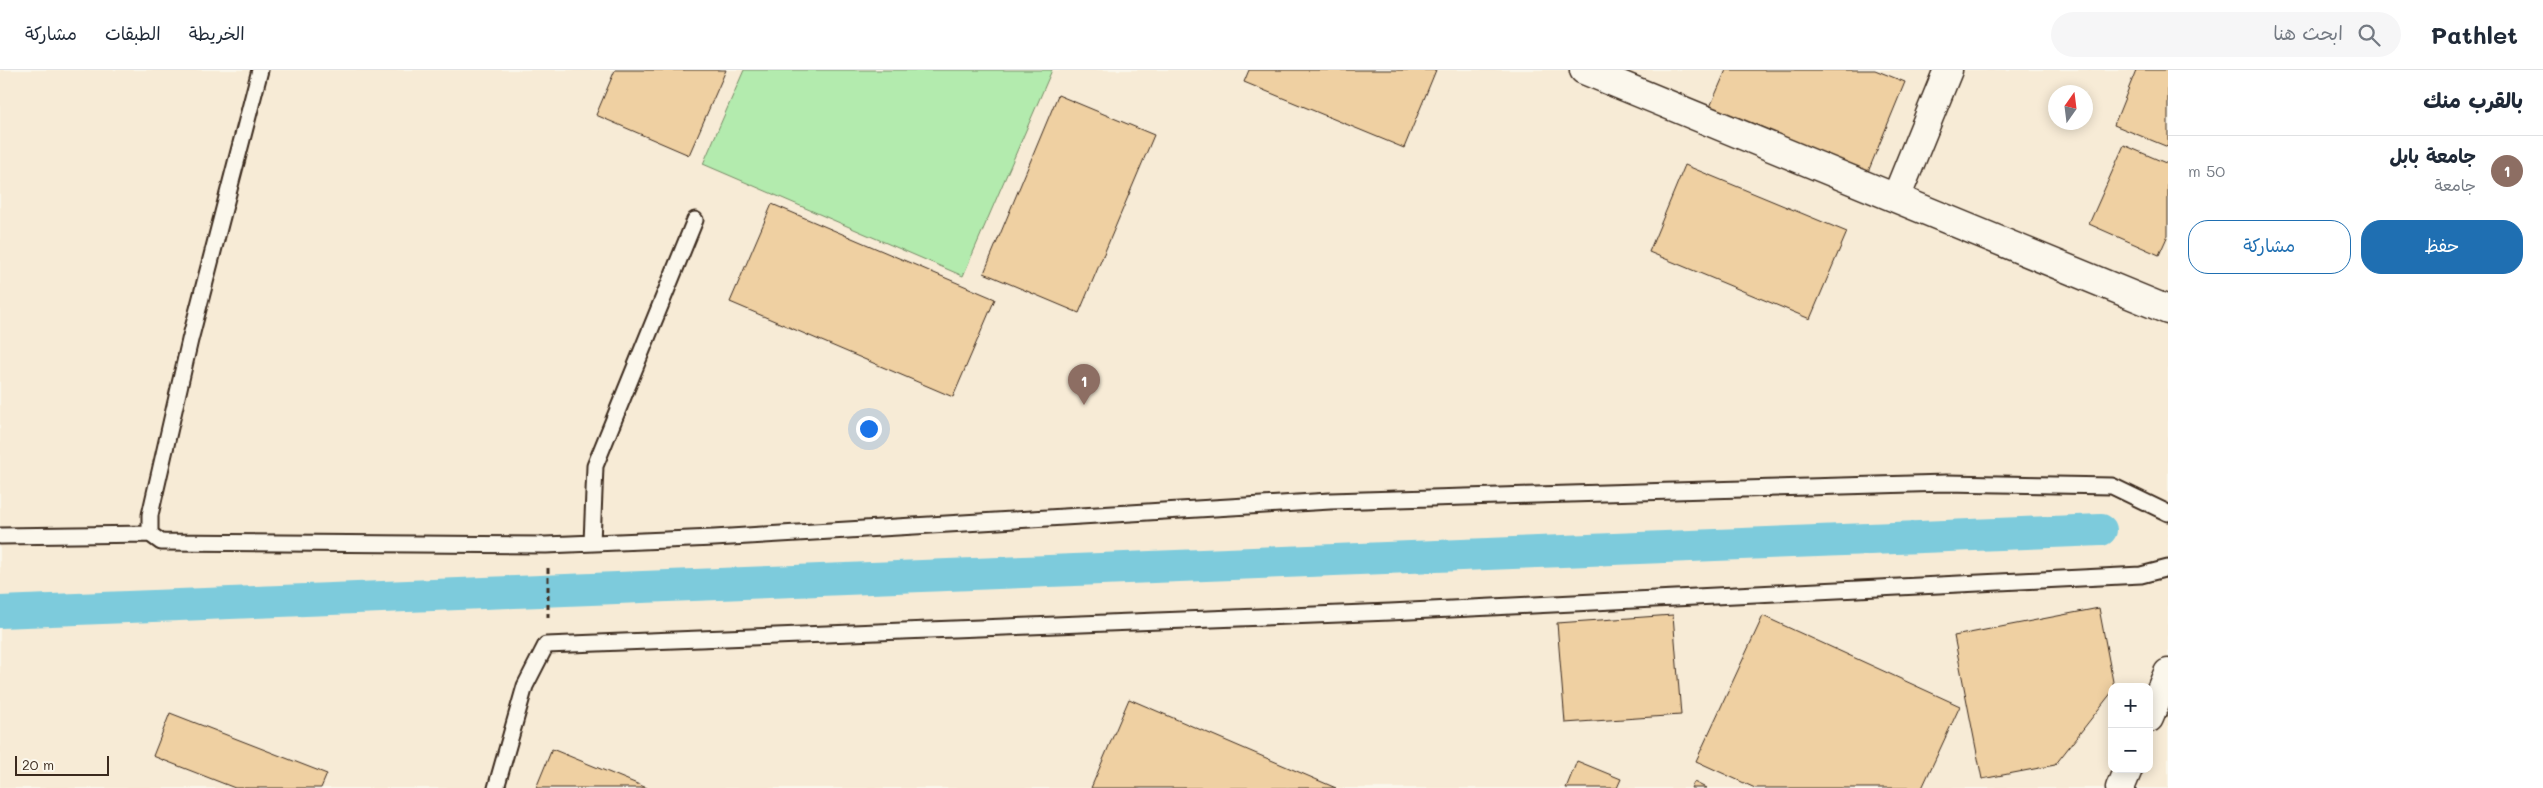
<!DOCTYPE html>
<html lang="ar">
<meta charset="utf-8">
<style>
:root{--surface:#fff;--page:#f6f6f7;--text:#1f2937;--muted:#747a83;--line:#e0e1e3;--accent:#1f6fb2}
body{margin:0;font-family:Mali,"Playpen Sans Arabic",sans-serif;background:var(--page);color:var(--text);direction:rtl}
.controls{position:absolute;right:15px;bottom:15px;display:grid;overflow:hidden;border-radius:10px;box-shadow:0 2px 12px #0003}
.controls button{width:45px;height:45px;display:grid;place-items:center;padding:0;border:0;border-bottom:1px solid var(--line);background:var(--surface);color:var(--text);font:25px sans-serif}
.compass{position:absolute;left:2048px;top:15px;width:45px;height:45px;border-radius:50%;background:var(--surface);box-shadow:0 2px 12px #0003;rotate:14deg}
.scale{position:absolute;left:15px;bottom:12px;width:94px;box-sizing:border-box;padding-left:5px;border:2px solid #3b2a1e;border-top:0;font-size:14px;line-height:18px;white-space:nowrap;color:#3b2a1e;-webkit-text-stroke:4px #fbf7ec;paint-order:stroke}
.you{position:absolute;left:868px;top:358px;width:18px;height:18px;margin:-12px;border:4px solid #fff;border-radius:50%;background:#1a73e8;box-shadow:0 0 0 8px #1a73e833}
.badge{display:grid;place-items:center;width:32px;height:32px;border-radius:50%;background:var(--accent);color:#fff;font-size:16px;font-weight:700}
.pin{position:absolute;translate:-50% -41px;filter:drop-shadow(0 1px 2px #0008)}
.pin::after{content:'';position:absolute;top:26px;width:18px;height:15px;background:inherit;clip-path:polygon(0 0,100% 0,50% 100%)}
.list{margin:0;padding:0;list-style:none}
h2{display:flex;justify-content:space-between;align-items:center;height:65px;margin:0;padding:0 20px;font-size:21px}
h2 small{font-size:16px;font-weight:400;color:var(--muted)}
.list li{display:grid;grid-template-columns:32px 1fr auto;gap:15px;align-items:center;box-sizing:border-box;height:70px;padding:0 20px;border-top:1px solid var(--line)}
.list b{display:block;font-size:19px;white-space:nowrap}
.list p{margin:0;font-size:16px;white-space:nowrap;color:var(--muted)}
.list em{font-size:16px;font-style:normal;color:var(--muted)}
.actions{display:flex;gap:10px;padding:15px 20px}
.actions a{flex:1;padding:11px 0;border:1px solid var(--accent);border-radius:20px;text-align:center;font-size:18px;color:var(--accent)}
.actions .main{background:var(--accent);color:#fff}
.icon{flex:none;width:28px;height:28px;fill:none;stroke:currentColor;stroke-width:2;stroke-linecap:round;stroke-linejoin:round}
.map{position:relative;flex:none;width:2168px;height:718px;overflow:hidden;direction:ltr}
header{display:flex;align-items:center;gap:30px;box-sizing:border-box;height:70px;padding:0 25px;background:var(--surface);border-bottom:1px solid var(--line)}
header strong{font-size:24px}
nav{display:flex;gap:28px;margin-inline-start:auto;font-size:18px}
.search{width:350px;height:45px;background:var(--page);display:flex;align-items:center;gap:12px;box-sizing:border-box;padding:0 18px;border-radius:28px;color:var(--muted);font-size:19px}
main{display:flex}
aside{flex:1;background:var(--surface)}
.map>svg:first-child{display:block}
</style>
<header>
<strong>Pathlet</strong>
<div class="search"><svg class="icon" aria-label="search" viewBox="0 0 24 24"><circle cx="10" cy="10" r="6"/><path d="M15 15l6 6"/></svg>ابحث هنا</div>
<nav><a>الخريطة</a><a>الطبقات</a><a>مشاركة</a></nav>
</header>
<main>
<aside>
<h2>بالقرب منك<small></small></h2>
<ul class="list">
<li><span class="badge" style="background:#8d6e63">1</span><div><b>جامعة بابل</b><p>جامعة</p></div><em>50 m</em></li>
</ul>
<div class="actions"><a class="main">حفظ</a><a>مشاركة</a></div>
</aside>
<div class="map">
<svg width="2168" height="718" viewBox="0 0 2168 718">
<rect width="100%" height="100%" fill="#fbf7ec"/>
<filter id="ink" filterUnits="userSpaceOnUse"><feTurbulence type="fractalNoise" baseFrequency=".02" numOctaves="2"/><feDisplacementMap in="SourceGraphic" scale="10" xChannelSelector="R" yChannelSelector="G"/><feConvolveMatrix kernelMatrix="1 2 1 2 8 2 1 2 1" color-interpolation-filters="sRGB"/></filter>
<g filter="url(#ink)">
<path fill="#f7ebd6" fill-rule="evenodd" d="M0,0H2168V718H0ZM2056,22H2086V52H2056ZM2112,617H2149V699H2112Z"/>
<path fill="#b3ebae" stroke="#778a66" d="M744,0H1052L963,206L703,94Z"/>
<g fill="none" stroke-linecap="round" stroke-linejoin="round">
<path stroke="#7dcbdc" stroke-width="32" d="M0,542L2101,460"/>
</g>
<path fill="#efd0a2" stroke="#3b2a1e" d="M615,0H726L689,85L596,45Z
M1249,0H1436L1404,78L1244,12Z
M1726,0H1875L1905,12L1868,102L1710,37Z
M2136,0H2168V77L2114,55Z
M1058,25L1154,65L1079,243L984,203Z
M2124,75L2168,94V165L2159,185L2089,154Z
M1685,95L1847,162L1810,249L1649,182Z
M772,134L995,229L953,327L730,232Z
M2099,538L2114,617H2112V622L2055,695L1982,709L1954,566Z
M1673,545L1681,645L1565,653L1557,553Z
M1763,546L1960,636L1922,718H1755L1696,691Z
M1129,629L1336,718H1091Z
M170,643L327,704L321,718H235L153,686Z
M552,679L647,718H536Z
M1577,691L1621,709L1617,718H1566Z
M1694,712L1706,718H1691Z"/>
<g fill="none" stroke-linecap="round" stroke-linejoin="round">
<defs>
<path id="lane" d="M260,0L190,270L150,445V464L161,472L546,475L714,468L1330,431L1946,413L2112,416L2168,443
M0,466L150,464
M592,473L595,396L695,150
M496,718L525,616L546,575L1390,542L2141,505L2168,498"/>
<path id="street" d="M1584,0L2168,240
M1896,128L1948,0
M2149,648L2168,603
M2120,718L2128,699"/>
</defs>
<use href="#lane" stroke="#3b2a1e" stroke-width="19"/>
<use href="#street" stroke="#3b2a1e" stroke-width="31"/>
<path stroke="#3b2a1e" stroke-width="3" stroke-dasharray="5 4" stroke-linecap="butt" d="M548,498V552"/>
<use href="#lane" stroke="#fbf7ec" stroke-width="15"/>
<use href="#street" stroke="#fbf7ec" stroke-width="28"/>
</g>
</g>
</svg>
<div class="controls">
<button>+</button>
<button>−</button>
</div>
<svg class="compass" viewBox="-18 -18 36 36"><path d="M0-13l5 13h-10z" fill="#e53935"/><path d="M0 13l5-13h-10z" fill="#747a83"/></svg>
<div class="scale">20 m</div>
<div class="you"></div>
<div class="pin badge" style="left:1084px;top:335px;background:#8d6e63">1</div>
</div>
</main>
